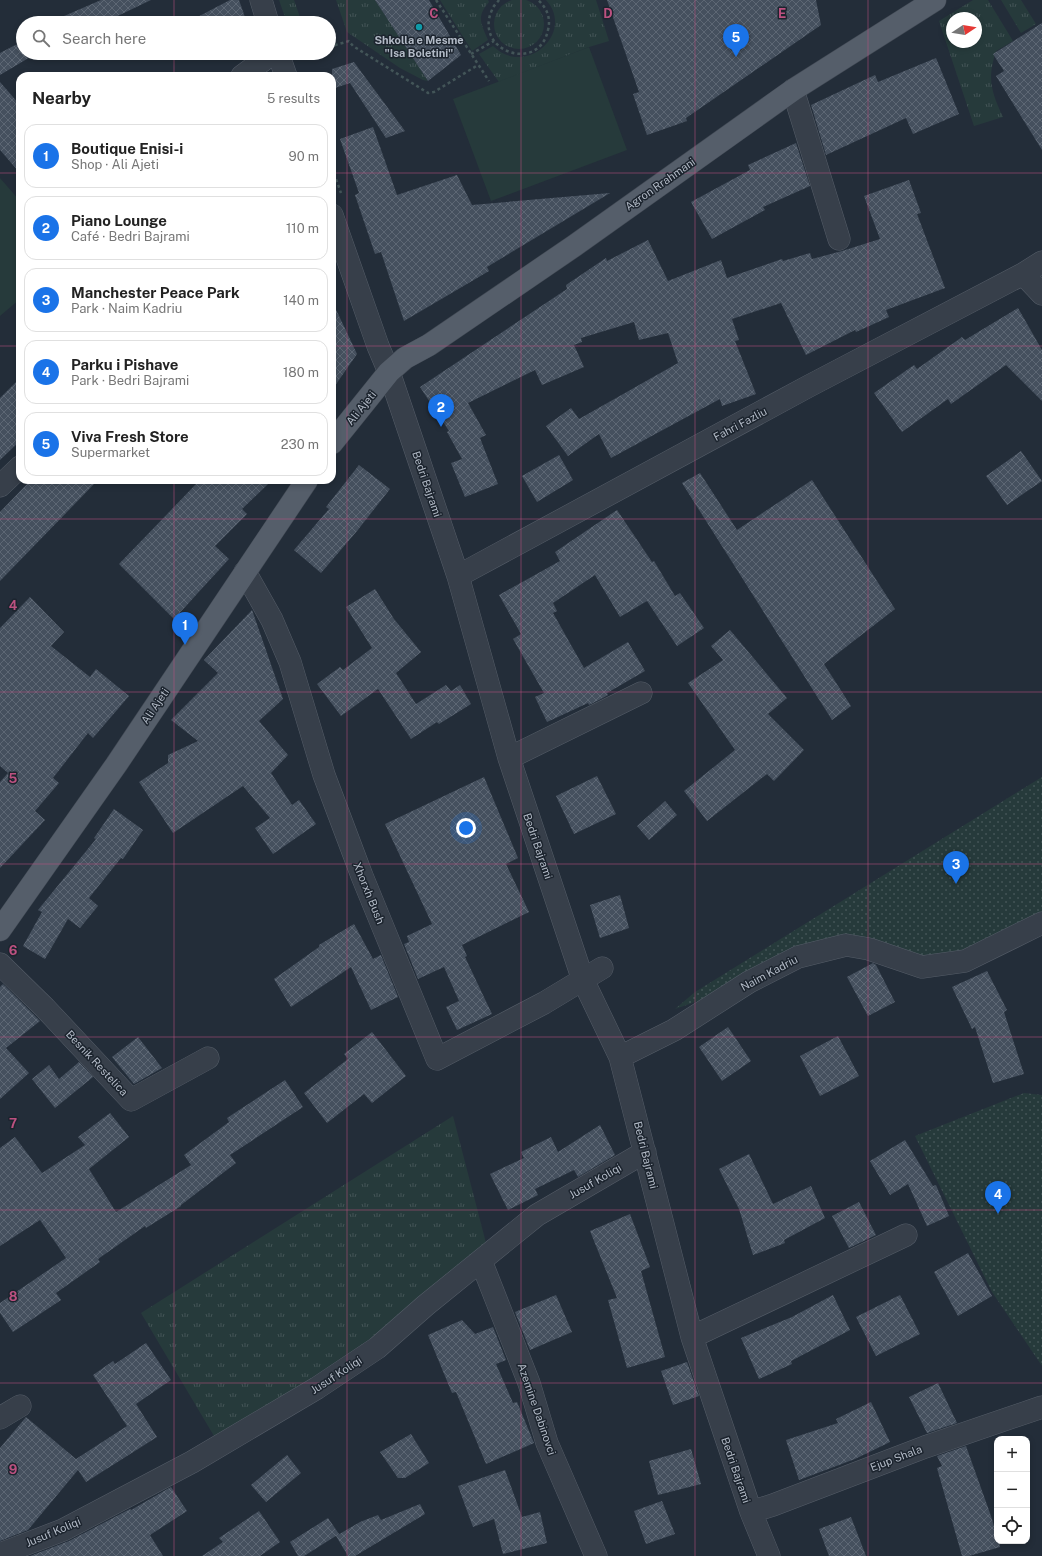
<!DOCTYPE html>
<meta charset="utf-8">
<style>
:root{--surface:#fff;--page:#f2f2f2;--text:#222;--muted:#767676;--line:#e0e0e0;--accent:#1a73e8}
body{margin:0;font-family:"Public Sans",sans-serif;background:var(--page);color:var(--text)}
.controls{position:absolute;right:12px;bottom:12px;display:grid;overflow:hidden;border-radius:8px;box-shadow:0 2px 6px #0003}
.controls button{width:36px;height:36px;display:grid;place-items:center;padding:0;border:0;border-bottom:1px solid var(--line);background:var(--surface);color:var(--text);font:20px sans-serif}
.compass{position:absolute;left:946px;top:12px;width:36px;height:36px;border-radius:50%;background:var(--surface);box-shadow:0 2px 6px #0003;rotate:78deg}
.you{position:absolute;left:466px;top:828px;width:14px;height:14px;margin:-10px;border:3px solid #fff;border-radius:50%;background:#1a73e8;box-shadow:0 0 0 6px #1a73e833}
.badge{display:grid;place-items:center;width:26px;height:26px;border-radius:50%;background:var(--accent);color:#fff;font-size:13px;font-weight:700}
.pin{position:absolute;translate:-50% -33px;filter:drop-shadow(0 1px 2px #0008)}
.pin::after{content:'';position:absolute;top:21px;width:14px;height:12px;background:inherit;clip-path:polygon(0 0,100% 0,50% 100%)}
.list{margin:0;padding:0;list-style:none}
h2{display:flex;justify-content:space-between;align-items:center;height:52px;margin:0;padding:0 16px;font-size:17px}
h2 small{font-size:13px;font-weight:400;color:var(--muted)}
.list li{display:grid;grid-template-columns:26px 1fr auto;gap:12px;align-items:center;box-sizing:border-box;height:64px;margin:0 8px 8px;padding:0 8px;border:1px solid var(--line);border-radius:12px}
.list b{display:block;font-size:15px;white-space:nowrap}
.list p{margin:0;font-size:13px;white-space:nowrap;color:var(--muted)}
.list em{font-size:13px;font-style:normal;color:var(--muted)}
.icon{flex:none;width:22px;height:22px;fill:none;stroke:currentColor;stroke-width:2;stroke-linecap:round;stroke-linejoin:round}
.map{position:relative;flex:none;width:1042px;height:1556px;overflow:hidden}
.search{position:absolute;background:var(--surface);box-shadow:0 2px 6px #0003;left:16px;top:16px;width:320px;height:44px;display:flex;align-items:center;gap:10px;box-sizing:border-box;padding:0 14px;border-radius:22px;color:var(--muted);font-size:15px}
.panel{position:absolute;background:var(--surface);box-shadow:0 2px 6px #0003;left:16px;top:72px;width:320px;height:412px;border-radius:12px}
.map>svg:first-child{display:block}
</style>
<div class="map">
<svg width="1042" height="1556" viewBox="0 0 1042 1556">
<defs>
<pattern id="grass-tufts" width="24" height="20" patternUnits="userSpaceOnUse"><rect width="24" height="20" fill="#263a3b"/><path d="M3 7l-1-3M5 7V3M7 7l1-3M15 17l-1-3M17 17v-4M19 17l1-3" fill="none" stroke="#435456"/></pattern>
<pattern id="park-dots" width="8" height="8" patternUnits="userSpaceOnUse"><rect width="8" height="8" fill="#263a3b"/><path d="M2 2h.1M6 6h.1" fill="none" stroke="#435456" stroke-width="1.8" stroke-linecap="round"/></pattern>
<pattern id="building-cross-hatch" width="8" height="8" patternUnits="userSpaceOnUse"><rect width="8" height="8" fill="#45505e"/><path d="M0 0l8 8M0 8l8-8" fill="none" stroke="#5d6774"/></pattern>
</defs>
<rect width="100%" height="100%" fill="#232d39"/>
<path fill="url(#grass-tufts)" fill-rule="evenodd" d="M494 24a25 25 0 1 1 50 0a25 25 0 1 1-50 0Z
M279,0H294L302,23H287Z
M336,0H375L428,81L423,80L400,68L347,32Z
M440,0H488L489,2C476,17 481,23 488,40L472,51Z
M546,0H596L609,41L589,47L499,82L479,54L493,46C525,78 576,33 546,0Z
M973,0H988L1013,41L996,51C987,79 991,91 1003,117L974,126L939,21ZM952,18H976V42H952Z
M1001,0H1021L1036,24L1021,33Z
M453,1116L486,1243L367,1349L214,1436L141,1313Z"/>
<path fill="url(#park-dots)" d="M1042,777V913L961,956L932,959L851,938L707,998L675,1009L695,992Z
M1024,1093L1042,1095V1366L992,1292L915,1136Z"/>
<path fill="#263a3b" d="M589,47L627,150L491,201L453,99Z
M0,178L20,201V299L0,316Z"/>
<path fill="url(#building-cross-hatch)" d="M101,0H151L103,23H48Z
M230,0H239L247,23H186Z
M375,0H429L461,55L428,81Z
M607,0H816L821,25L686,118L687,121L647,135L633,94L639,92Z
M1042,23V150L996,76L1004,71L993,54Z
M23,41V53H37L0,75V53Z
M936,58L959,114L913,134L906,118L826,155L811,105L875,75L878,82Z
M354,62L362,73L405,131L386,138L350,83L332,89V69Z
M0,82L20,105V173L0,150Z
M373,127L397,195L457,175L472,205L610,193L487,267L489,271L404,321L381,252L375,254L355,195L359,193L340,139Z
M796,143L810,186L763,207L765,210L712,239L691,202L750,170L748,165Z
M909,180L921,213L917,214L945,288L886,310L889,317L856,332L855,330L806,355L781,303L732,319L739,340L735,341L756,394L722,406L720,399L611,458L599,434L568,456L546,426L571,408L579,419L678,363L668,333L639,340L634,322L581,338L582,342L574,345L584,367L542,385L535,370L468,403L486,435L480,438L498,484L465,497L451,463L462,459L447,432L449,431L420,387L567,289L566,285L606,258L607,261L648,240L668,281L721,260L727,278L782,259L783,261L810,253L812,259L842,251L880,239L864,196Z
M332,301L357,354L332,390Z
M1018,308L1042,350V401L1006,365L951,404L948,399L902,432L874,393L914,365L917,369L962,337L965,340Z
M20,378V441L0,460V398Z
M1021,451L1042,481L1007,505L986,476Z
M559,455L573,480L537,502L522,476Z
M359,465L390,489L357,531L321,573L294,550L329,509L326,507Z
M700,473L737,530L812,480L895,609L824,664L851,706L832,720L682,483Z
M31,480H98L0,581V512Z
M200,480H272L242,509L247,514L215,546L229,559L174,619L119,564Z
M617,510L652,562L654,561L675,596L680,593L704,628L677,646L647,601L620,617L595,575L553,603L557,611L553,613L584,668L628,642L645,671L607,693L608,695L601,699L589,705L588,703L547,722L535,697L544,693L513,639L521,634L499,595L560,561L555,552Z
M375,589L394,619L421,652L396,673L416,704L446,685L451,691L460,685L471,704L439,724L437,722L411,739L378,689L341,716L317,684L340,667L343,670L372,648L346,607Z
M30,597L64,632L51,646L90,677L96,669L129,696L93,738L88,733L53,778L59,783L35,811L45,820L0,868V782L8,773L0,766V628Z
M252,610L283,699L259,721L288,755L271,773L292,805L299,800L316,824L273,854L255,828L270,818L243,786L173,833L139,782L168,763V755L198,741L171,720L218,673L204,660Z
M730,630L787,698L768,714L804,750L774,781L767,774L707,821L684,791L735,750L688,683L723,660L711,646Z
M597,776L616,814L574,834L556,796Z
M484,777L518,858L506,864L529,912L462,945L467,956L465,957L492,1014L457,1030L446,1007L459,1001L444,967L418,979L404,944L409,942L407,936L432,924L385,824Z
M665,801L677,815L649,840L637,826Z
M114,809L143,830L123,859L121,858L89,898L98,906L80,928L68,919L45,959L23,946L42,912L38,910L96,839L94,838Z
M620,895L629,928L600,938L590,905Z
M354,924L373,959L381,955L398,997L371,1010L351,967L291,1007L274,979L319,947V945Z
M873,963L876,965L895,1002L868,1016L847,977Z
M987,971L1007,1010L1004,1012L1024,1074L993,1083L975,1027L972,1029L952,987Z
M3,984L40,1021L6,1048L29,1073L0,1099V987Z
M728,1027L751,1061L722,1081L699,1047Z
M372,1032L406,1076L372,1103L364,1094L327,1123L304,1093L348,1059L344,1054Z
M838,1036L859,1076L820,1096L800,1056Z
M138,1037L162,1068L134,1084L112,1057Z
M79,1062L93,1077L55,1108L32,1079L49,1065L59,1079Z
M285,1080L303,1107L230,1155L236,1163L181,1205V1206L146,1228L145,1226L98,1259L100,1262L56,1293L61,1300L13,1332L0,1313V1303L66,1258L40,1220L0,1246V1148L15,1137L42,1173L85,1145L78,1137L110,1113L129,1137L89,1169L116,1212L191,1165L184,1155L229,1122L227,1118Z
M600,1125L615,1155L578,1177L574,1170L535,1189L538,1195L508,1210L490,1174L524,1158L521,1152L551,1137L558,1152Z
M905,1140L933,1186L936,1185L949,1216L927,1226L908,1184L890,1195L870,1161Z
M749,1154L773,1204L811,1186L825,1218L784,1240L785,1243L753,1255L739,1209L719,1169Z
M859,1202L876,1235L849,1248L832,1216Z
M630,1214L650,1267L641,1271L665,1357L627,1368L608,1300L617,1298L590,1231Z
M968,1253L992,1296L958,1316L934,1272Z
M556,1295L572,1332L530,1350L515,1312Z
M833,1295L850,1330L791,1361L792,1364L759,1379L741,1338L792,1317Z
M900,1295L920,1334L876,1356L856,1317Z
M462,1320L475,1334L493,1327L506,1360L496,1364L513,1403L517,1402L534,1443L486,1464L456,1392L452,1393L428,1335Z
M146,1343L171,1380L136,1404L157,1437L86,1482L78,1470L28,1530L0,1541V1448L26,1417L76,1459L127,1426L93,1375L113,1361L115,1364Z
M687,1362L699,1396L673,1405L661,1371Z
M938,1383L957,1423L927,1433L909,1397Z
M871,1402L890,1442L855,1459L799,1480L786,1440L838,1423L836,1419Z
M411,1434L429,1463L405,1478H398L380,1452Z
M966,1446L991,1516L997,1536V1541H999L1000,1547L969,1556H962L937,1468L942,1466L937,1456Z
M691,1449L701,1484L658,1495L649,1461Z
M287,1455L301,1473L266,1502L251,1485Z
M505,1470L522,1517L540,1512L547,1543L503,1554L494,1519L473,1527L458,1486Z
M171,1487L187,1511L150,1535L163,1556H30L69,1541L130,1509L131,1510Z
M662,1501L675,1534L646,1544L634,1511Z
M420,1504L425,1514L355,1556H348L336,1536L360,1522L378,1515L381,1520Z
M259,1511L280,1542L260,1556H202L223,1542L219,1538Z
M851,1517L866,1556H829L819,1529Z
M328,1518L339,1534L304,1556H298L290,1542Z"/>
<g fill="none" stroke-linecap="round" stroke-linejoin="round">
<defs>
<path id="minor" d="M261,0L268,23
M278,53L286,76
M242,76L273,53
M793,90L839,239
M332,215L378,346L389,372L458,576L509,758L583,980L620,1057L692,1337L751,1512L769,1556
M1023,274L1042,294
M0,486L20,467
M245,572L272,620L290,662L324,775L362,876L437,1059L544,1003L602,968
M458,576L809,386L1023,274L1042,262
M509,758L641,693
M0,964L45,1008L131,1100L208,1058
M620,1057L674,1030L749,982L798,957L846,945L869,949L922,967L965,961L1042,923
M481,1261L529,1383L547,1443L596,1556
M692,1337L906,1235
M0,1418L20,1406
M751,1512L773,1505L925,1447L1042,1407
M0,1554L63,1530L192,1462L317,1388L377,1348L426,1305L537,1215L645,1152"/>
<path id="major" d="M332,443L389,372L405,358L429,345L574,246L793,90L935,0
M0,930L116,765L307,480"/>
</defs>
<use href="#minor" stroke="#555d68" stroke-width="23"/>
<use href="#major" stroke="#404853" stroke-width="23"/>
<path stroke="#435558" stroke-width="2.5" stroke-dasharray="3 3" stroke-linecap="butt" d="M436,0L489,81
M499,0C497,3 493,6 492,10C473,51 539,74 548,30C551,18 547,8 538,0
M329,47L349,41L353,46L428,93L434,92L478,65
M471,54L494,41
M332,168L341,193"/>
<use href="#minor" stroke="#373f4a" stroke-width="22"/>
<use href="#major" stroke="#555e6a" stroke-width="22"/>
</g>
<path fill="none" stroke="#bc5180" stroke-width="1" stroke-opacity="0.55" d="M174,0V23M347,0V1556M521,0V1556M695,0V1556M868,0V1556M174,53V76M0,173H20M332,173H1042M0,346H20M332,346H1042M174,480V1556M0,519H1042M0,692H1042M0,864H1042M0,1037H1042M0,1210H1042M0,1383H1042"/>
<circle fill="#0f9aa8" stroke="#1c242e" stroke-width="1.5" cx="419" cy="27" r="4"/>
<g text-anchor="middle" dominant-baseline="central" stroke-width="3" stroke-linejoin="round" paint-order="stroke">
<g font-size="11" font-weight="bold" fill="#b2bac6" stroke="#1c242e">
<text x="419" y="40">Shkolla e Mesme<tspan x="419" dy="13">"Isa Boletini"</tspan></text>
</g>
<g font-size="11" fill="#b2bac6" stroke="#1c242e">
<text transform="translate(660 184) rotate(-35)">Agron Rrahmani</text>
<text transform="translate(361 408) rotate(-51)">Ali Ajeti</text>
<text transform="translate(740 424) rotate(-28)">Fahri Fazliu</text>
<text transform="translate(427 484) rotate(71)">Bedri Bajrami</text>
<text transform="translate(155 706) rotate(-56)">Ali Ajeti</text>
<text transform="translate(538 846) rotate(71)">Bedri Bajrami</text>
<text transform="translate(369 893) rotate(68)">Xhorxh Bush</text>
<text transform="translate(769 973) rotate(-28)">Naim Kadriu</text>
<text transform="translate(97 1063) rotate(47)">Besnik Restelica</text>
<text transform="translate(646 1155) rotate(76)">Bedri Bajrami</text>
<text transform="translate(595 1181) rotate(-30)">Jusuf Koliqi</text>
<text transform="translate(336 1375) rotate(-33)">Jusuf Koliqi</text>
<text transform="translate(537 1409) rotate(71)">Azemine Dabinovci</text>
<text transform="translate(896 1458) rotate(-21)">Ejup Shala</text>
<text transform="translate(736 1470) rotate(71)">Bedri Bajrami</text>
<text transform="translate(53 1532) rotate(-23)">Jusuf Koliqi</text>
</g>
</g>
<g font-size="13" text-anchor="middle" font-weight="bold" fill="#bc5180" stroke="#1c242e" stroke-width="3" stroke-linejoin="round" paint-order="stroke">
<text x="434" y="18">C</text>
<text x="608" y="18">D</text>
<text x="782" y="18">E</text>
<text x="13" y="610">4</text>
<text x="13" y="783">5</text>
<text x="13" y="955">6</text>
<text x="13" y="1128">7</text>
<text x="13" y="1301">8</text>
<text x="13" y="1474">9</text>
</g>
</svg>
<div class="controls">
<button>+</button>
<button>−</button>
<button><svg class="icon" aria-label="locate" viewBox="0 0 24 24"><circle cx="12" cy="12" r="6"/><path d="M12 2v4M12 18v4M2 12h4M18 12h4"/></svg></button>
</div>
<svg class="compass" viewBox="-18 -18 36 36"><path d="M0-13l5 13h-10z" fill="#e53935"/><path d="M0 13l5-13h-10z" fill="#767676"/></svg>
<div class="you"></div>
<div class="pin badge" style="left:185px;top:645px">1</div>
<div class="pin badge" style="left:441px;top:427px">2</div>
<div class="pin badge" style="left:956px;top:884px">3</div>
<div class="pin badge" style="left:998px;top:1214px">4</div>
<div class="pin badge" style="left:736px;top:57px">5</div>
<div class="search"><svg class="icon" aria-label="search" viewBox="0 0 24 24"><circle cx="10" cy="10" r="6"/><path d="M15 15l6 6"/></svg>Search here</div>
<section class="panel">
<h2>Nearby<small>5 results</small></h2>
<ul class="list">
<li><span class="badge">1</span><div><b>Boutique Enisi-i</b><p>Shop · Ali Ajeti</p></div><em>90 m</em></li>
<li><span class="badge">2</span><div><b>Piano Lounge</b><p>Café · Bedri Bajrami</p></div><em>110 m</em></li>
<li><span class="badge">3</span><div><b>Manchester Peace Park</b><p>Park · Naim Kadriu</p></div><em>140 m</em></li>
<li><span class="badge">4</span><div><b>Parku i Pishave</b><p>Park · Bedri Bajrami</p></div><em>180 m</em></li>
<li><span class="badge">5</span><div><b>Viva Fresh Store</b><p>Supermarket</p></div><em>230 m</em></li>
</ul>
</section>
</div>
